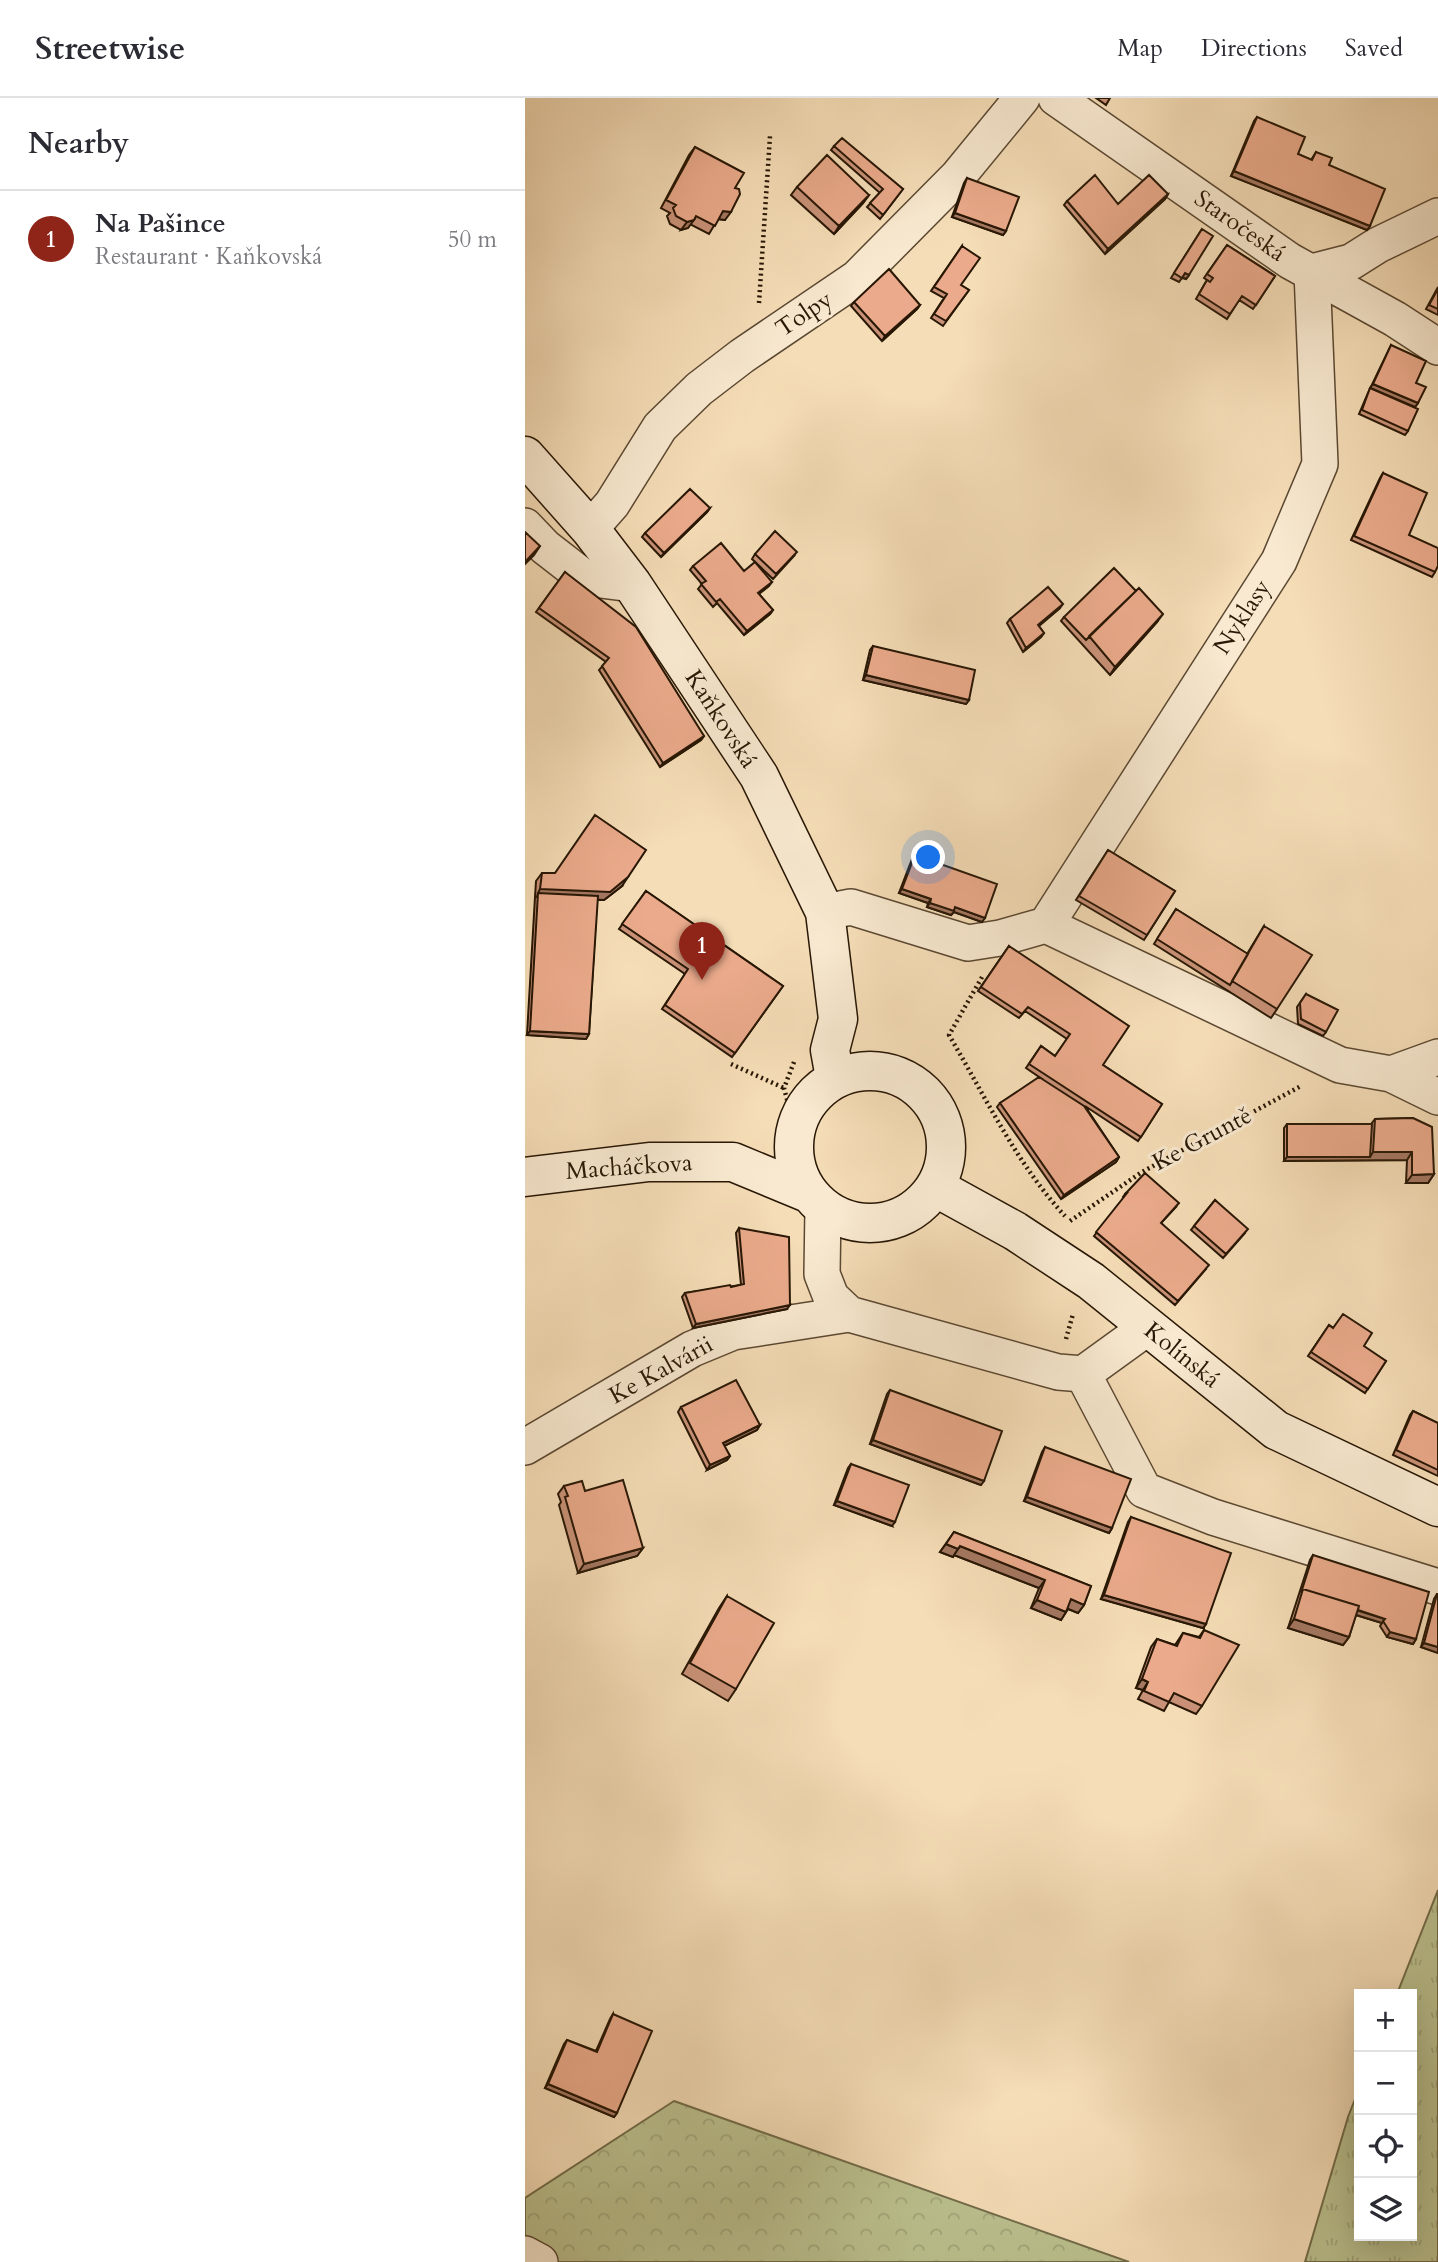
<!DOCTYPE html>
<meta charset="utf-8">
<style>
:root{--surface:#fff;--page:#f7f7f7;--text:#2b2b33;--muted:#7c7c81;--line:#e1e1e2;--accent:#8f2418}
body{margin:0;font-family:Cardo,serif;background:var(--page);color:var(--text)}
.controls{position:absolute;right:21px;bottom:21px;display:grid;overflow:hidden;border-radius:0px;box-shadow:0 7px 28px #0002}
.controls button{width:63px;height:63px;display:grid;place-items:center;padding:0;border:0;border-bottom:2px solid var(--line);background:var(--surface);color:var(--text);font:35px sans-serif}
.you{position:absolute;left:404px;top:760px;width:24px;height:24px;margin:-18px;border:5px solid #fff;border-radius:50%;background:#1a73e8;box-shadow:0 0 0 10px #1a73e833}
.badge{display:grid;place-items:center;width:46px;height:46px;border-radius:50%;background:var(--accent);color:#fff;font-size:23px;font-weight:700}
.pin{position:absolute;translate:-50% -58px;filter:drop-shadow(0 2px 4px #0008)}
.pin::after{content:'';position:absolute;top:37px;width:24px;height:21px;background:inherit;clip-path:polygon(0 0,100% 0,50% 100%)}
.list{margin:0;padding:0;list-style:none}
h2{display:flex;justify-content:space-between;align-items:center;height:91px;margin:0;padding:0 28px;font-size:30px}
h2 small{font-size:23px;font-weight:400;color:var(--muted)}
.list li{display:grid;grid-template-columns:46px 1fr auto;gap:21px;align-items:center;box-sizing:border-box;height:98px;padding:0 28px;border-top:2px solid var(--line)}
.list b{display:block;font-size:26px;white-space:nowrap}
.list p{margin:0;font-size:23px;white-space:nowrap;color:var(--muted)}
.list em{font-size:23px;font-style:normal;color:var(--muted)}
.icon{flex:none;width:38px;height:38px;fill:none;stroke:currentColor;stroke-width:2;stroke-linecap:round;stroke-linejoin:round}
.map{position:relative;flex:none;width:913px;height:2164px;overflow:hidden}
header{display:flex;align-items:center;gap:42px;box-sizing:border-box;height:98px;padding:0 35px;background:var(--surface);border-bottom:2px solid var(--line)}
header strong{font-size:33px}
nav{display:flex;gap:38px;margin-inline-start:auto;font-size:24px}
main{display:flex}
aside{flex:1;background:var(--surface)}
.map>svg:first-child{display:block}
</style>
<header>
<strong>Streetwise</strong>
<nav><a>Map</a><a>Directions</a><a>Saved</a></nav>
</header>
<main>
<aside>
<h2>Nearby<small></small></h2>
<ul class="list">
<li><span class="badge">1</span><div><b>Na Pašince</b><p>Restaurant · Kaňkovská</p></div><em>50 m</em></li>
</ul>
</aside>
<div class="map">
<svg width="913" height="2164" viewBox="0 0 913 2164">
<defs>
<pattern id="grass-tufts" width="24" height="20" patternUnits="userSpaceOnUse" patternTransform="scale(1.75)"><rect width="24" height="20" fill="#bbc18f"/><path d="M3 7l-1-3M5 7V3M7 7l1-3M15 17l-1-3M17 17v-4M19 17l1-3" fill="none" stroke="#a1a57a"/></pattern>
<pattern id="forest-crowns" width="20" height="18" patternUnits="userSpaceOnUse" patternTransform="scale(1.75)"><rect width="20" height="18" fill="#bbc18f"/><path d="M2 6a3 3 0 1 1 6 0M12 15a3 3 0 1 1 6 0" fill="none" stroke="#a1a57a"/></pattern>
</defs>
<rect width="100%" height="100%" fill="#f5ddb7"/>
<filter id="stains"><feTurbulence type="fractalNoise" baseFrequency=".00286" numOctaves="4"/><feColorMatrix values="0 0 0 0 .2 0 0 0 0 .09 0 0 0 0 .02 0 0 0 .5 -.17"/></filter>
<radialGradient id="worn" r=".72"><stop offset=".6" stop-color="#630" stop-opacity="0"/><stop offset="1" stop-color="#630" stop-opacity=".3"/></radialGradient>
<path fill="url(#grass-tufts)" stroke="#726c4a" stroke-width="2" d="M913,1792V2164H780L823,2019L834,1991V2138H887V1896H872Z"/>
<path fill="url(#forest-crowns)" stroke="#726c4a" stroke-width="2" d="M149,2003L604,2164H0V2100Z"/>
<g fill="none" stroke-linecap="round" stroke-linejoin="round">
<defs>
<path id="street" d="M531,0L765,163L870,221L913,249
M787,174L826,164L853,147L913,118
M0,428L20,449L60,480L107,486
M65,431L87,406L135,329L174,291L217,258L332,180L433,78L497,0
M300,814L326,809L443,845L475,840L521,827L815,967L866,976L913,959
M521,827L754,463L795,366L787,174
M866,976L913,999
M298,1110L297,1176L306,1199L324,1216L533,1274L558,1276L623,1229
M558,1276L619,1392L688,1419L913,1489
M0,1349L167,1251L208,1234L324,1216
M0,2156L15,2164"/>
<path id="secondary" d="M0,358L65,431L107,486L234,678L300,814L313,921L305,952L310,980
M269 1049a76 76 0 1 1 152 0a76 76 0 1 1-152 0Z
M0,1079L124,1064H208L283,1095
M410,1089L490,1133L566,1183L751,1332L913,1409"/>
</defs>
<use href="#street" stroke="#5b4832" stroke-width="38"/>
<use href="#secondary" stroke="#281705" stroke-width="41"/>
<path stroke="#281705" stroke-width="4.5" stroke-dasharray="2 3.5" stroke-linecap="butt" d="M234,205L245,38
M457,879L424,937C460,998 491,1065 540,1118
M269,964L259,990L270,1032
M206,966L259,990
M545,1123L617,1074L776,988
M541,1241L548,1216"/>
<use href="#street" stroke="#f8e9d0" stroke-width="35"/>
<use href="#secondary" stroke="#f8e9d0" stroke-width="38"/>
</g>
<path fill="#c99278" stroke="#281705" stroke-width="2" d="M571,0H585L581,7Z
M732,19L773,56L786,62L791,54L804,67L845,128L842,132L706,78L729,23Z
M309,48L378,91L355,121L342,109L355,95L306,52Z
M170,49L210,90L200,122L193,121L184,136L165,126L163,130L156,132L145,126L142,118L145,115L136,110L164,57Z
M442,80L481,133L478,137L427,119L439,85Z
M272,89L344,97L338,105L309,136L266,97Z
M643,96L640,101L580,156L539,107L542,103L593,106Z
M677,131L664,177L661,181L657,180L654,184L646,180Z
M702,147L750,178L728,211L714,202L702,221L671,201L682,182L679,180Z
M437,148L436,187L444,192L418,228L406,220L419,200L406,193Z
M913,189V217L901,211Z
M329,204L395,207L392,211L357,243L326,208Z
M866,247L891,285L893,305L890,309L848,291L883,333L880,337L834,316L843,295Z
M858,375L884,437L910,474L907,479L826,442L855,380Z
M185,410L182,414L136,459L117,439L120,435Z
M230,456L269,458L248,481L227,461Z
M168,468L219,473L247,484L244,488L234,496L248,512L245,516L219,537L192,505L188,509L173,491L177,486L165,472Z
M40,474L179,638L176,642L135,669L74,572L81,564L11,514Z
M535,510L514,528L519,535L516,539L498,554L482,525L485,521Z
M539,519L632,524L585,577L536,523Z
M348,548L444,602L441,606L338,582L345,552Z
M583,752L650,793L619,842L551,802Z
M390,757L457,824L429,814L426,817L402,809L403,805L374,795L387,761Z
M17,775L97,788L79,802H72L64,936L61,941L2,937L10,799L11,783Z
M121,793L258,888L207,959L137,911L160,876L94,831Z
M651,811L722,856L739,828L752,911L746,920L629,846Z
M484,848L578,967L637,1006L613,1043L560,1008L594,1059L591,1064L536,1101L472,1009L475,1005L517,981L501,970L516,948L530,958L542,941L500,913L494,920L453,893Z
M781,896L801,934L798,938L773,926L772,909Z
M888,1020L909,1076L903,1085H881L882,1062L759,1063V1030L762,1026H846L850,1021Z
M601,1095L651,1109L636,1125L681,1171L650,1207L569,1138L599,1100L598,1099Z
M690,1102L720,1135L698,1160L666,1132Z
M214,1130L262,1211L168,1230L157,1199L160,1195L216,1187L211,1135Z
M804,1227L861,1263L840,1295L783,1258Z
M365,1292L456,1387L345,1346L362,1296Z
M156,1309L235,1327L232,1332L199,1348L205,1358L202,1362L182,1372L153,1314Z
M888,1313L913,1325V1378L868,1357L885,1317Z
M520,1349L587,1430L584,1435L499,1403L517,1354Z
M326,1366L367,1428L309,1407L323,1370Z
M39,1388L118,1450L112,1458L53,1475L34,1407L36,1404L33,1396Z
M606,1419L681,1526L678,1530L576,1501L603,1424Z
M429,1434L566,1488L559,1507L553,1515L543,1511L536,1522L506,1510L514,1490L429,1457L428,1459L415,1454Z
M788,1457L891,1541L888,1546L862,1539L855,1528L857,1525L831,1517L824,1539L818,1547L763,1530L785,1462Z
M912,1496H913V1555L896,1549L909,1501Z
M202,1498L211,1591L203,1603L157,1576L194,1510Z
M679,1532L677,1608L671,1616L644,1604L639,1613L613,1601L618,1592L611,1590L626,1549L632,1541L650,1547L658,1535L674,1539Z
M88,1916L92,2015L89,2019L20,1990L39,1946L42,1942L71,1953L85,1921Z"/>
<path fill="#a47761" stroke="#281705" stroke-width="2" d="M709,73L845,128L842,132L706,78Z
M643,96L640,101L580,156L583,151Z
M344,97L338,105L309,136L314,128Z
M198,113L206,114L200,122L192,121Z
M430,115L481,133L478,137L427,119Z
M169,122L163,130L156,132L162,124Z
M660,175L664,177L661,181L657,179Z
M395,207L392,211L357,243L360,238Z
M848,286L893,305L890,309L845,290Z
M185,410L182,414L136,459L139,455Z
M15,448L9,457L0,466V464Z
M538,506L535,510L510,531L513,527Z
M248,512L245,516L219,537L222,533Z
M638,516L632,524L585,577L590,569Z
M519,535L516,539L498,554L501,550Z
M341,577L444,602L441,606L338,582Z
M179,638L176,642L135,669L138,665Z
M103,779L97,788L79,802L12,799L13,795L15,791Z
M377,791L406,801L403,805L374,795Z
M405,805L430,809L460,820L457,824L429,814L426,817L402,809Z
M5,933L64,936L61,941L2,937Z
M848,1054H887L882,1062L759,1063L762,1059H845Z
M594,1059L591,1064L536,1101L539,1097Z
M909,1076L903,1085H881L887,1077Z
M265,1207L262,1211L168,1230L171,1226Z
M235,1327L232,1332L195,1350L198,1345Z
M348,1342L459,1383L456,1387L345,1346Z
M205,1358L202,1362L182,1372L185,1367Z
M502,1399L587,1430L584,1435L499,1403Z
M312,1403L370,1424L367,1428L309,1407Z
M421,1446L433,1451L428,1459L415,1454Z
M435,1448L520,1482L514,1490L429,1457Z
M118,1450L112,1458L53,1475L59,1466Z
M777,1495L860,1521L857,1525L776,1500Z
M579,1497L681,1526L678,1530L576,1501Z
M546,1501L559,1507L553,1515L541,1510Z
M512,1502L541,1514L536,1522L506,1510Z
M769,1521L824,1539L818,1547L763,1530Z
M865,1534L891,1541L888,1546L862,1539Z
M899,1545L913,1549V1555L896,1549Z
M617,1581L623,1584L618,1592L611,1590Z
M23,1986L92,2015L89,2019L20,1990Z"/>
<path fill="#eaaa8b" stroke="#281705" stroke-width="2" d="M732,19L780,39L773,56L787,62L791,54L807,60L804,67L860,91L845,128L709,73Z
M317,40L378,91L358,117L345,105L358,91L309,48Z
M170,49L219,75L210,90L214,91L215,96L206,114L198,113L190,128L171,118L169,122L162,124L151,118L148,110L151,107L141,102Z
M302,57L344,97L314,128L272,89Z
M570,77L593,106L624,77L643,96L583,151L542,103Z
M442,80L494,99L481,133L430,115Z
M677,131L688,138L664,177L660,175L657,180L649,175Z
M702,147L750,178L731,207L717,198L705,216L674,196L682,182L685,184L688,180L682,176Z
M437,148L455,160L436,187L444,192L421,223L409,216L422,196L409,189Z
M364,171L395,207L360,238L329,204Z
M913,191V211L904,207Z
M866,247L901,263L891,285L901,289L893,305L848,286Z
M845,290L893,311L883,333L837,312Z
M858,375L902,395L884,437L913,450V468L910,474L829,438Z
M165,391L185,410L139,455L120,435Z
M250,433L272,454L251,476L230,456Z
M0,434L15,448L0,464Z
M196,445L219,473L230,464L247,484L233,495L248,512L222,533L195,501L191,504L176,486L181,483L168,468Z
M589,470L611,493L561,542L539,519Z
M40,474L111,529L179,638L138,665L77,568L84,560L14,510Z
M523,489L538,506L513,527L519,535L501,550L485,521Z
M614,490L638,516L590,569L564,538Z
M348,548L450,572L444,602L341,577Z
M70,717L121,752L103,779L85,794L15,791L17,775H30Z
M583,752L650,793L622,837L554,798Z
M390,757L472,786L460,820L430,809L429,813L405,805L406,801L377,791Z
M121,793L258,888L210,955L140,907L163,871L97,826Z
M13,795L73,798L64,936L5,933Z
M651,811L723,856L705,887L632,841Z
M739,828L787,857L752,911L707,883Z
M484,848L604,928L578,967L637,1006L616,1039L504,966L516,948L530,958L545,936L503,909L497,916L456,889Z
M781,896L813,912L801,934L776,921L775,905Z
M514,979L559,1008L594,1059L539,1097L475,1005Z
M888,1020L907,1029L909,1076L887,1077V1054H848L850,1021Z
M762,1026H847L845,1059H762Z
M620,1075L654,1105L636,1125L684,1167L653,1203L571,1134L602,1095H601Z
M690,1102L723,1131L701,1156L669,1128Z
M214,1130L264,1139L265,1207L171,1226L160,1195L205,1187L206,1189L219,1186Z
M818,1216L847,1235L839,1248L861,1263L843,1291L786,1254L804,1227L808,1230Z
M211,1282L235,1327L198,1345L205,1358L185,1367L156,1309Z
M365,1292L477,1333L459,1383L348,1342Z
M888,1313L913,1325V1372L871,1352Z
M520,1349L606,1381L587,1430L502,1399Z
M326,1366L384,1387L370,1424L312,1403Z
M98,1382L118,1450L59,1466L40,1399L43,1398L39,1388L57,1383L60,1393Z
M606,1419L706,1455L681,1526L579,1497Z
M429,1434L566,1488L559,1507L546,1501L541,1514L512,1502L520,1482L435,1448L433,1451L421,1446Z
M788,1457L904,1494L891,1541L865,1534L858,1523L860,1521L833,1512L834,1508L778,1491L776,1495Z
M778,1491L834,1508L824,1539L769,1521Z
M912,1496H913V1549L899,1545Z
M202,1498L249,1525L211,1591L165,1565Z
M679,1532L714,1547L677,1608L649,1595L644,1604L619,1593L623,1584L617,1581L632,1541L652,1548L658,1535L675,1540Z
M88,1916L127,1933L92,2015L23,1986L42,1942L72,1954Z"/>
<g text-anchor="middle" dominant-baseline="central" stroke-width="6" stroke-linejoin="round" paint-order="stroke">
<g font-size="24" fill="#281705" stroke="#f8e9d0">
<text transform="translate(715 128) rotate(35)">Staročeská</text>
<text transform="translate(279 216) rotate(-34)">Tolpy</text>
<text transform="translate(717 519) rotate(-57)">Nyklasy</text>
<text transform="translate(196 621) rotate(57)">Kaňkovská</text>
<text transform="translate(677 1041) rotate(-28)">Ke Gruntě</text>
<text transform="translate(104 1069) rotate(-4)">Macháčkova</text>
<text transform="translate(657 1257) rotate(39)">Kolínská</text>
<text transform="translate(136 1272) rotate(-29)">Ke Kalvárii</text>
</g>
</g>
<rect width="100%" height="100%" filter="url(#stains)"/>
<rect width="100%" height="100%" fill="url(#worn)"/>
</svg>
<div class="controls">
<button>+</button>
<button>−</button>
<button><svg class="icon" aria-label="locate" viewBox="0 0 24 24"><circle cx="12" cy="12" r="6"/><path d="M12 2v4M12 18v4M2 12h4M18 12h4"/></svg></button>
<button><svg class="icon" aria-label="layers" viewBox="0 0 24 24"><path d="M12 4l9 5-9 5-9-5zM3 14l9 5 9-5"/></svg></button>
</div>
<div class="you"></div>
<div class="pin badge" style="left:177px;top:882px">1</div>
</div>
</main>
